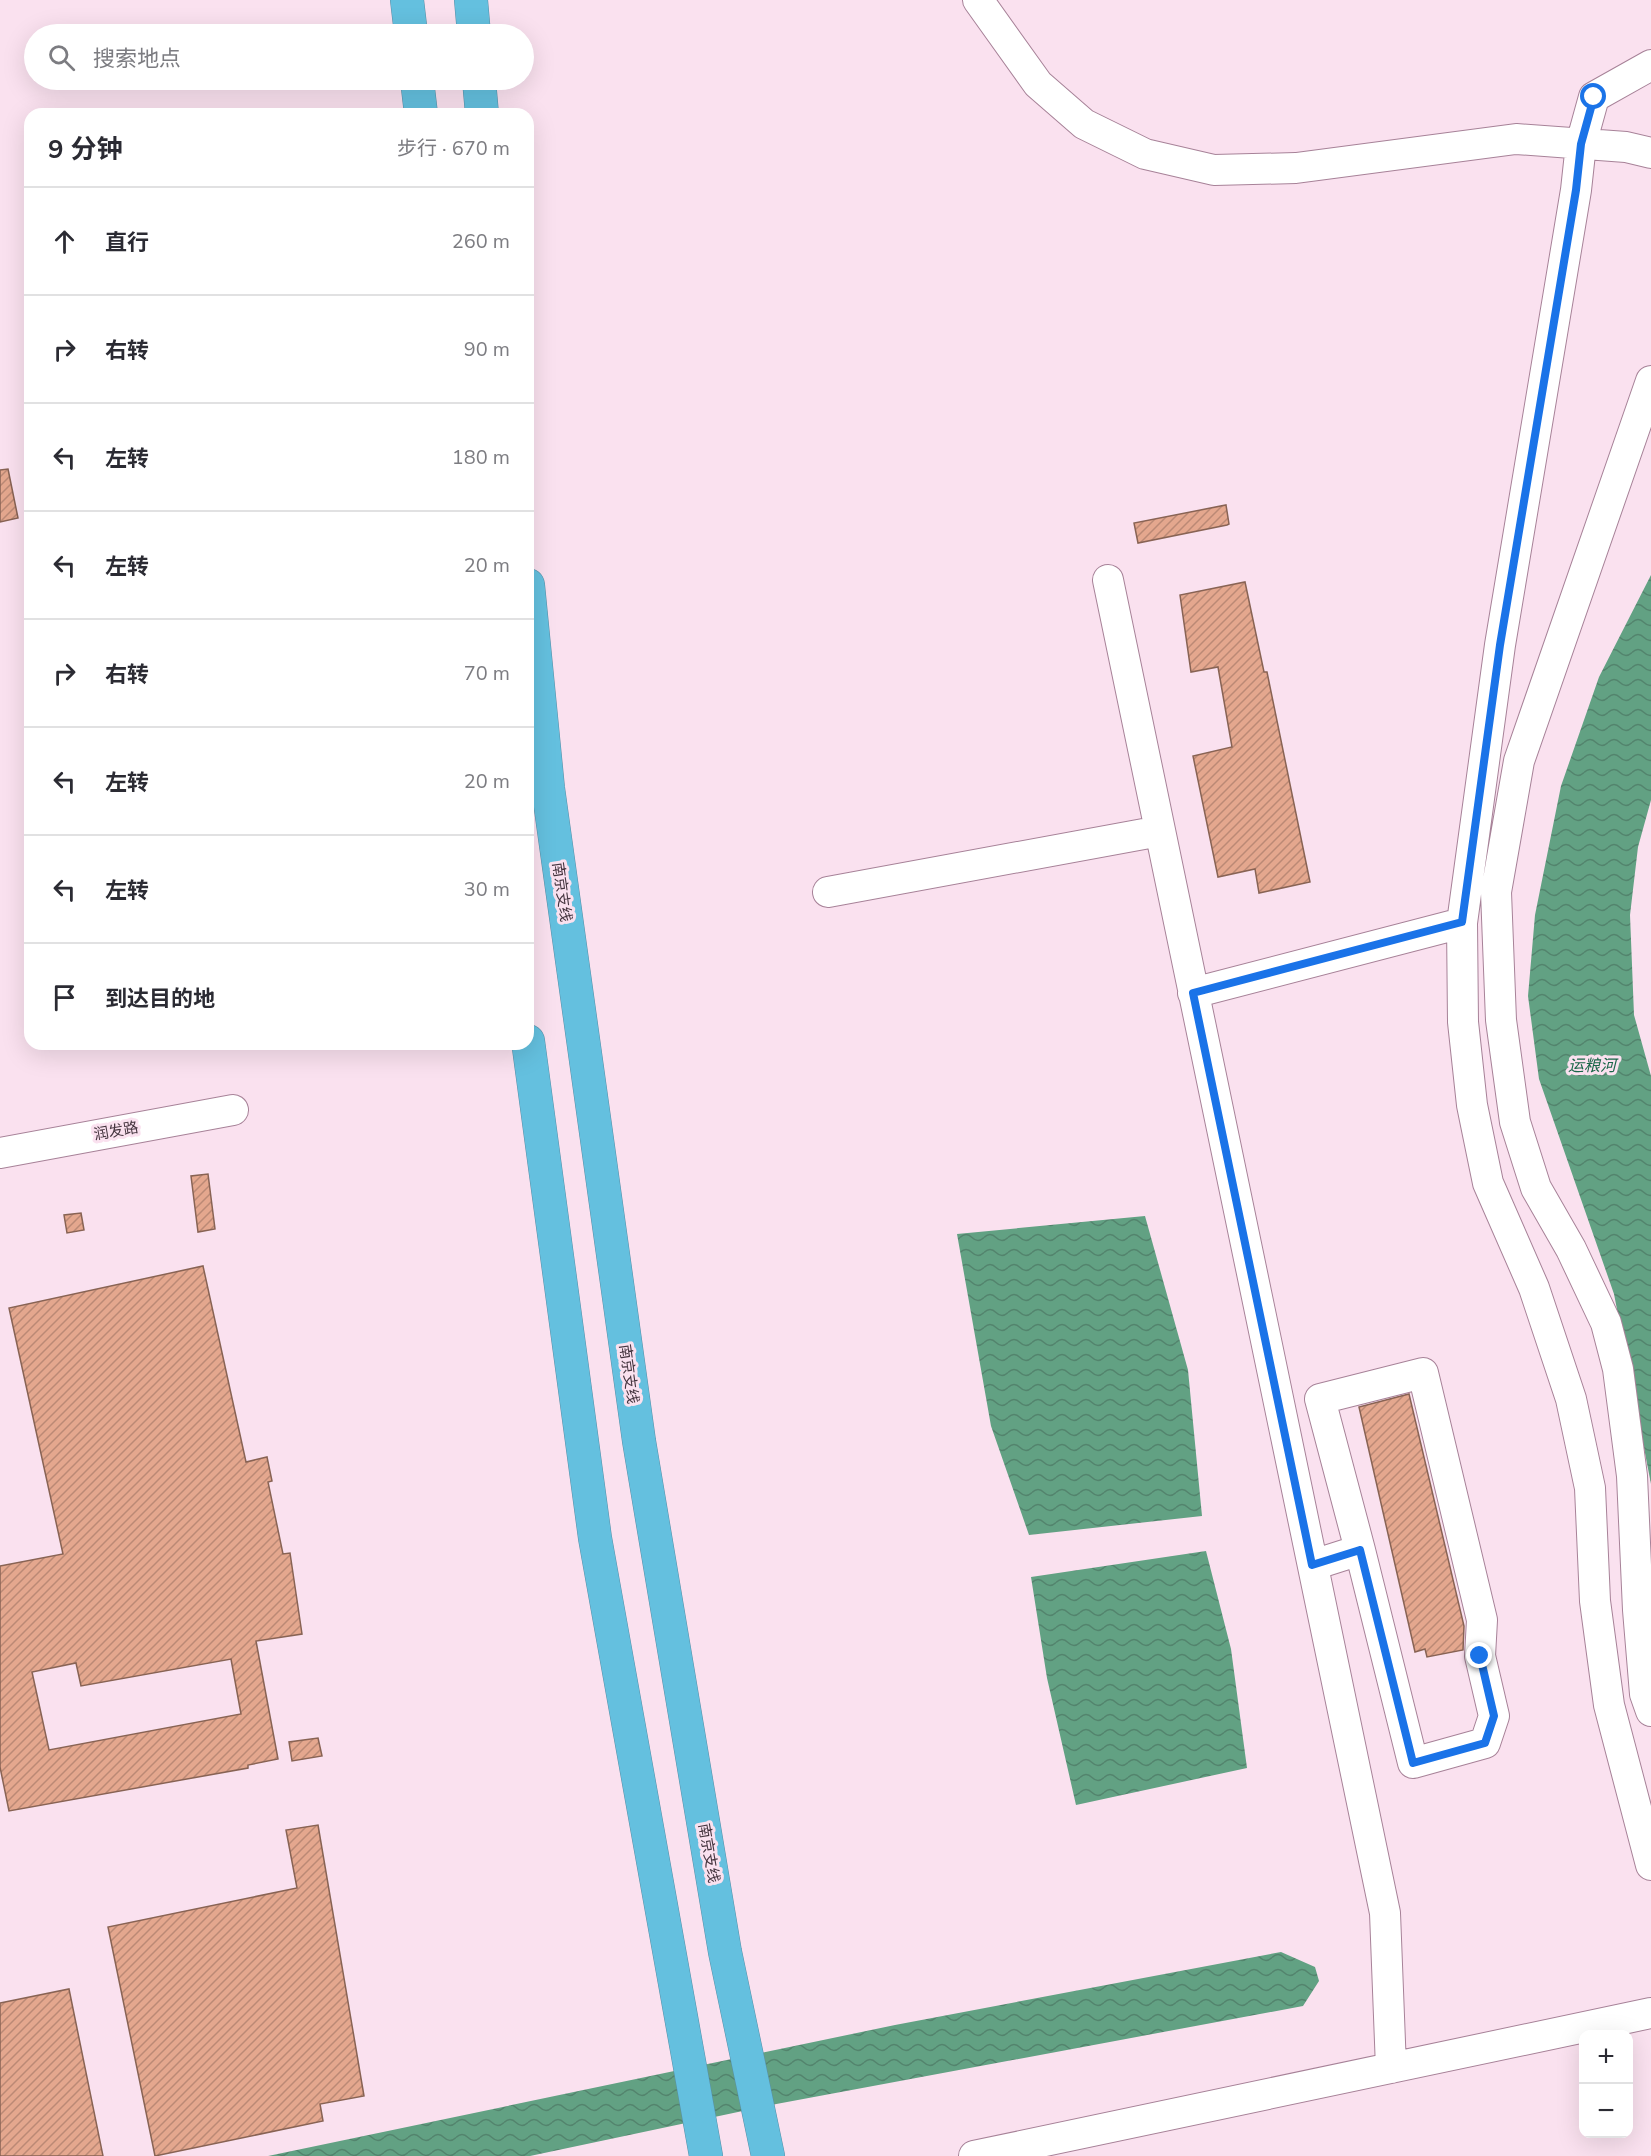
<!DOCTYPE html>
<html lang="zh">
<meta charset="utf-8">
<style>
:root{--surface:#fff;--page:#f2f2f3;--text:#2b2b33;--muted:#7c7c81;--line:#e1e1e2}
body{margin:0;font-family:"Nunito Sans","Noto Sans SC",sans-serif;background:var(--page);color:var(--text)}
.controls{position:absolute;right:18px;bottom:18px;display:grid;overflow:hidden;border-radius:12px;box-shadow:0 6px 24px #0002}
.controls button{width:54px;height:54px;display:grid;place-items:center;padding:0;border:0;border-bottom:2px solid var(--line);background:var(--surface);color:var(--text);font:30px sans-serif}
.stop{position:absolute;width:18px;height:18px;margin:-14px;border:4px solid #1a73e8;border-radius:50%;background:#fff}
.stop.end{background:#1a73e8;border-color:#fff;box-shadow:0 2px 6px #0008}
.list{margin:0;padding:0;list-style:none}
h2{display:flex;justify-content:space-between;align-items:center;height:78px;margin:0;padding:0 24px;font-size:26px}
h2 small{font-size:20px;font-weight:400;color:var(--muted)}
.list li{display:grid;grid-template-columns:39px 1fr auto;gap:18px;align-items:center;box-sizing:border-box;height:108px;padding:0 24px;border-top:2px solid var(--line)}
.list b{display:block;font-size:22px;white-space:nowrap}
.list em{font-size:20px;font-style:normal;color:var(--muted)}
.icon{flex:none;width:33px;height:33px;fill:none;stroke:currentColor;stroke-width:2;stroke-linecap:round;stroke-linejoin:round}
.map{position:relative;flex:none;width:1651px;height:2156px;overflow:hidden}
.search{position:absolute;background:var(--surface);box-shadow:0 6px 24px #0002;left:24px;top:24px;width:510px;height:66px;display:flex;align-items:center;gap:15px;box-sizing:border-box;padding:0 21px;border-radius:33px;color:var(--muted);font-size:22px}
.panel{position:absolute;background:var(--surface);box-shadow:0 6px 24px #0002;left:24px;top:108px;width:510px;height:942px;border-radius:18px}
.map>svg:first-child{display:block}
</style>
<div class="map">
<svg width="1651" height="2156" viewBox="0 0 1651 2156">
<defs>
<pattern id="water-waves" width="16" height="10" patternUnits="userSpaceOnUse" patternTransform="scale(1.5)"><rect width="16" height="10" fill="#62a183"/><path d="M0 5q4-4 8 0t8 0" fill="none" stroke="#53846d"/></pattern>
<pattern id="building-hatch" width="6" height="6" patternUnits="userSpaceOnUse" patternTransform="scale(1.5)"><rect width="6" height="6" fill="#e4a78e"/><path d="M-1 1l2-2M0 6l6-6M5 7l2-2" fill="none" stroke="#bb8975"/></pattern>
</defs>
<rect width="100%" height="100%" fill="#fae1ef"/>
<path fill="url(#water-waves)" d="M1651,575V800L1638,847L1630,915L1634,1015L1651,1076V1484L1614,1294L1539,1079L1528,996L1535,915L1561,786L1599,677Z
M1145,1216L1188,1370L1202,1516L1029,1535L991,1426L957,1234Z
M1206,1551L1231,1649L1247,1768L1076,1805L1047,1678L1031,1577Z
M1281,1952L1315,1967L1319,1981L1303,2006L771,2105L530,2156H268L895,2025Z"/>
<path fill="url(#building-hatch)" stroke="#886354" stroke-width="1.5" fill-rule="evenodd" d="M8,469L18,518L0,522V470Z
M1226,505L1229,524L1227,525L1138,543L1134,523Z
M1245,582L1264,672H1267L1310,882L1259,893L1255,869L1218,877L1193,756L1232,747L1218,667L1191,672L1180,595Z
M208,1174L215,1229L198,1232L191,1176Z
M81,1213L84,1230L67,1233L64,1215Z
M203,1266L246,1462L267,1457L272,1481L268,1482L283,1554L290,1553L302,1634L256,1641L278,1759L248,1765V1768L9,1811L0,1767V1566L63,1554L9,1308ZM231,1659L241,1714L49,1750L32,1672L76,1663L81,1686Z
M1409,1394L1464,1626L1463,1650L1427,1657L1425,1649L1415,1652L1359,1407Z
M318,1738L322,1756L292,1761L289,1742Z
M318,1825L364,2096L320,2104L323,2121L155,2156L108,1927L297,1888L286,1830Z
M69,1989L103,2156H0V2003Z"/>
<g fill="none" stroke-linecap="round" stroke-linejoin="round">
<defs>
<path id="minor" d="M978,0L1038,84L1084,124L1145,154L1214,170L1296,168L1516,139L1626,147L1651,153
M1651,65L1594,97L1581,144L1576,190L1500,645L1462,923L1463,1022L1472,1105L1488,1183L1534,1288L1571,1399L1590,1488L1595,1601L1609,1705L1651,1865
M1651,381L1519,761L1496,892L1501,1020L1515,1122L1536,1188L1571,1249L1606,1323L1618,1369L1632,1476L1638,1610L1645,1694L1651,1711
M1108,580L1385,1913L1391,2068
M828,892L1160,831
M1193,993L1462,923
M0,1153L233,1110
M1313,1565L1360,1550L1413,1763L1485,1743L1494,1716L1480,1656L1482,1620L1423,1373L1320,1399L1360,1550
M974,2156L1651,2013"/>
<path id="highway" d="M407,0L411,34
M471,0L474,34
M417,80L421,114
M479,80L482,114
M528,585L548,788L639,1441L725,1952L768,2156
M528,1041L595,1538L706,2156"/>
</defs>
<use href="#minor" stroke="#a78298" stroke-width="32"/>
<use href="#highway" stroke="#598fa7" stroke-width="34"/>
<use href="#minor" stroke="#fff" stroke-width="30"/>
<use href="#highway" stroke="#64c0df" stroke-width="33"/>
</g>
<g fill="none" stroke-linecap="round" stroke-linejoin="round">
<path stroke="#1a73e8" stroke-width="8" d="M1480,1656L1494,1716L1485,1743L1413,1763L1360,1550L1312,1565L1193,993L1462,922L1500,645L1576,190L1581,144L1594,97"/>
</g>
<g text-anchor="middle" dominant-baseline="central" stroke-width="6" stroke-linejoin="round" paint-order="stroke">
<g font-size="15" fill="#45353f" stroke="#fae1ef">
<text transform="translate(562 892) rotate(82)">南京支线</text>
<text transform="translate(116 1131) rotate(-10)">润发路</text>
<text transform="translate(629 1374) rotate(82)">南京支线</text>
<text transform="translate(709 1853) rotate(80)">南京支线</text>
</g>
<g font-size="16" font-style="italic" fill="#196648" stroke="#fae1ef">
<text x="1592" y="1066">运粮河</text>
</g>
</g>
</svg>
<div class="controls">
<button>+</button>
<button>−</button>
</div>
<div class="stop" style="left:1594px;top:97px"></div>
<div class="stop end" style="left:1480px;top:1656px"></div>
<div class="search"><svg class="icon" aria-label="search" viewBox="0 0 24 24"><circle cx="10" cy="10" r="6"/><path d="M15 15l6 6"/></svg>搜索地点</div>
<section class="panel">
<h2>9 分钟<small>步行 · 670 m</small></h2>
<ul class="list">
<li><svg class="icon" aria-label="ahead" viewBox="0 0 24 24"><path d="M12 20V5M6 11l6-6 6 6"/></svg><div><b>直行</b></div><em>260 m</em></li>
<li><svg class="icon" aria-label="right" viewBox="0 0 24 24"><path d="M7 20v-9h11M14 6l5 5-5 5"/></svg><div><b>右转</b></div><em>90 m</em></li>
<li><svg class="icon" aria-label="left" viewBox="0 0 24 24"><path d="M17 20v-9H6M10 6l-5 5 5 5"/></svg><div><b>左转</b></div><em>180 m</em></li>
<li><svg class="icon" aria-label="left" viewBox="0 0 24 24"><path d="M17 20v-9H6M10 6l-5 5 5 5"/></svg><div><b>左转</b></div><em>20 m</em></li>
<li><svg class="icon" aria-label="right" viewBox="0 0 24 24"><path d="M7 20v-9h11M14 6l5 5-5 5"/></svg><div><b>右转</b></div><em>70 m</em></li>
<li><svg class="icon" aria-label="left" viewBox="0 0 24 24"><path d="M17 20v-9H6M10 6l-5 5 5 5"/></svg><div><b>左转</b></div><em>20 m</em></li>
<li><svg class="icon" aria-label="left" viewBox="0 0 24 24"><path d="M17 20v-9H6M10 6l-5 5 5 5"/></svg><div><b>左转</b></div><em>30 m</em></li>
<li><svg class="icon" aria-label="arrive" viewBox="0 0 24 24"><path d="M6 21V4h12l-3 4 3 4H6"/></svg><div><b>到达目的地</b></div></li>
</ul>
</section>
</div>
